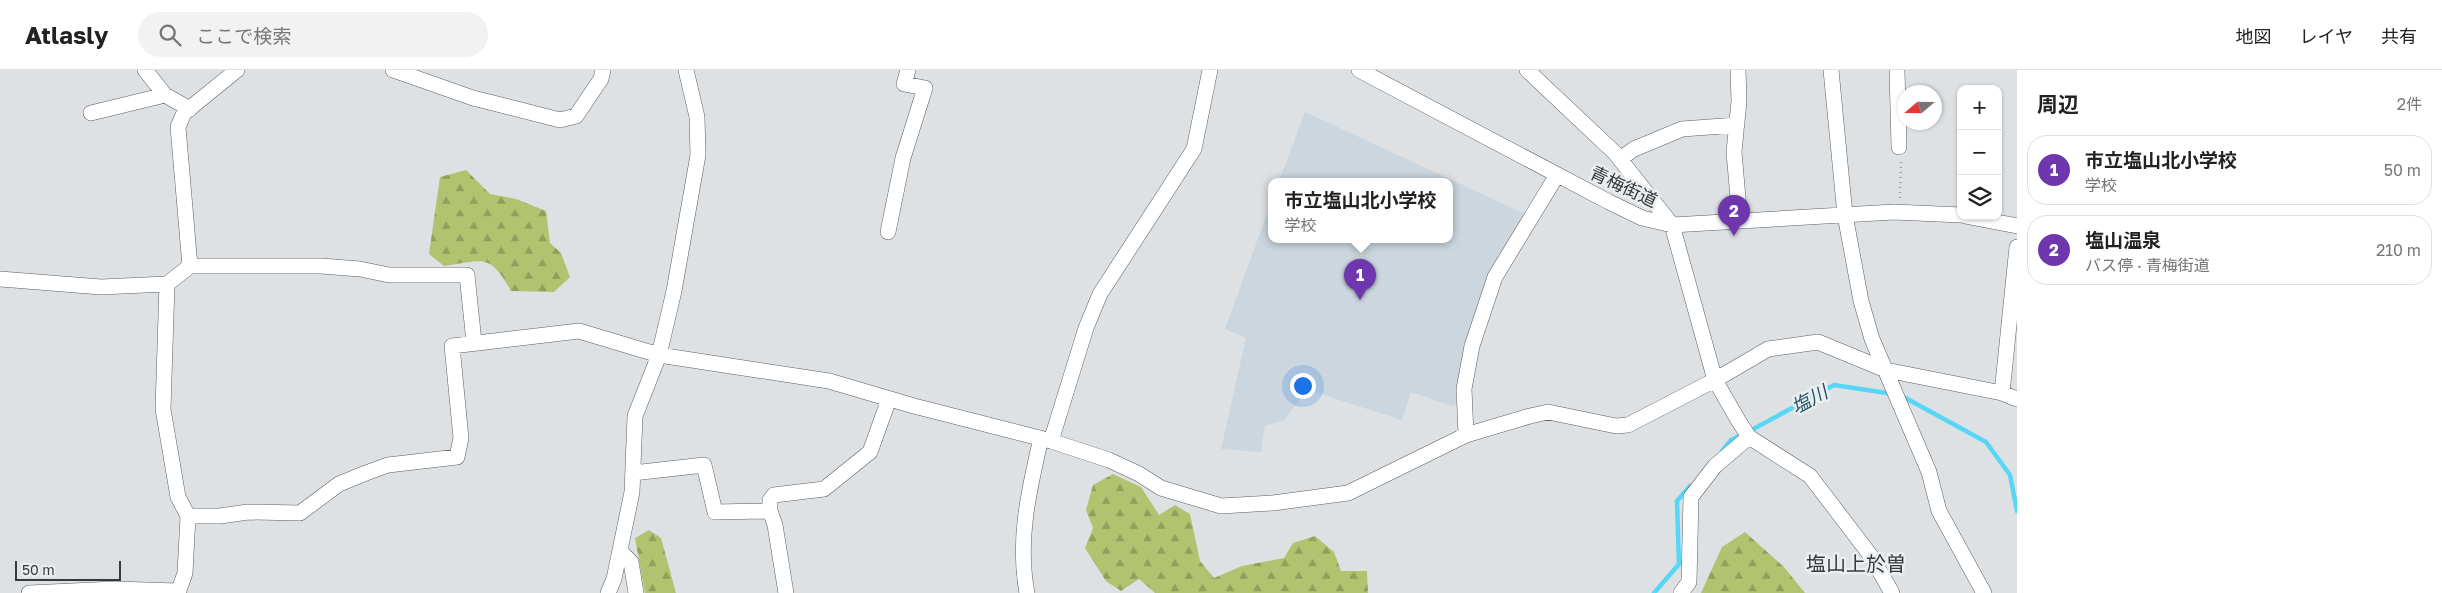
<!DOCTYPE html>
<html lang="ja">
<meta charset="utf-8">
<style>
:root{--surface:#fff;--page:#f2f2f2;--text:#222;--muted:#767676;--line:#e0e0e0;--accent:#6f37ae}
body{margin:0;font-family:"Golos Text","Noto Sans JP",sans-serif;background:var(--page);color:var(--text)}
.controls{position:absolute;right:15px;top:15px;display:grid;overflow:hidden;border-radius:10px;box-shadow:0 1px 4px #0004}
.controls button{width:45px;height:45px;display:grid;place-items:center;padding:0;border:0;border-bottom:1px solid var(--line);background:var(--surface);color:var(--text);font:25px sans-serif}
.compass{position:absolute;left:1897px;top:15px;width:45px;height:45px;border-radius:50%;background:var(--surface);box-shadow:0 1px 4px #0004;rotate:250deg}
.scale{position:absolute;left:15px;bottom:12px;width:106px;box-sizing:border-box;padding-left:5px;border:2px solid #37393a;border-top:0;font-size:14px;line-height:18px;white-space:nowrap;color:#37393a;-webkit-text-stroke:4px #eaeef1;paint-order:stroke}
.you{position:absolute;left:1302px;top:315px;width:18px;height:18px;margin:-12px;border:4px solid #fff;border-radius:50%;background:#1a73e8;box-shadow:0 0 0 8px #1a73e833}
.badge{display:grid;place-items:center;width:32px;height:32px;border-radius:50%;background:var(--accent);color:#fff;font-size:16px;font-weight:700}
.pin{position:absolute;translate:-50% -41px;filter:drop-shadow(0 1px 2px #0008)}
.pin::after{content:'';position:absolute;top:26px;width:18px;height:15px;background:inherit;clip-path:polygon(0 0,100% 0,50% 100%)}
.popup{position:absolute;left:1268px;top:108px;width:185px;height:65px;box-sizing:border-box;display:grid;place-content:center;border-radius:10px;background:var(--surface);filter:drop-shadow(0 1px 4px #0005);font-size:16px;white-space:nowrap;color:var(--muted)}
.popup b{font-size:19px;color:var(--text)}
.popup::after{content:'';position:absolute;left:50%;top:100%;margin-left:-10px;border:10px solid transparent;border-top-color:var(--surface)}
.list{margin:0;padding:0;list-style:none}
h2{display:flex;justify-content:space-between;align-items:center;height:65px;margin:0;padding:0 20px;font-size:21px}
h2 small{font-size:16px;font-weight:400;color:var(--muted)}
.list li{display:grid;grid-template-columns:32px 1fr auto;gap:15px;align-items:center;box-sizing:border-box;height:70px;margin:0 10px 10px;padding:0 10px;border:1px solid var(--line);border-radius:20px}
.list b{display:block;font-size:19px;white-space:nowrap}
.list p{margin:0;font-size:16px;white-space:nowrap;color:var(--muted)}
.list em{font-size:16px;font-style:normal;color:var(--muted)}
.icon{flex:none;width:28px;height:28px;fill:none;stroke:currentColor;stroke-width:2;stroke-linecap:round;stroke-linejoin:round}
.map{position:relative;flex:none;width:2017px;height:523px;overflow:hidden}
header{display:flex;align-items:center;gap:30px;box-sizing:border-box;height:70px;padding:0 25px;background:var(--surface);border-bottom:1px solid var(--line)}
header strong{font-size:24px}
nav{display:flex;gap:28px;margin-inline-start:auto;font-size:18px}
.search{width:350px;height:45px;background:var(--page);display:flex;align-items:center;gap:12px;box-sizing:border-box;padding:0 18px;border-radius:28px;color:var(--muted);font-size:19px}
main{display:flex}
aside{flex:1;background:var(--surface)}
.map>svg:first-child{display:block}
</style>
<header>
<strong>Atlasly</strong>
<div class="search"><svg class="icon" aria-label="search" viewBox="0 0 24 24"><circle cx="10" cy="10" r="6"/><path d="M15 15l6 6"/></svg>ここで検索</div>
<nav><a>地図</a><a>レイヤ</a><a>共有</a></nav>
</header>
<main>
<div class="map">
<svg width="2017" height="523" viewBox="0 0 2017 523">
<defs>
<pattern id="forest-firs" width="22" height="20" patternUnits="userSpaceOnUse" patternTransform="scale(1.25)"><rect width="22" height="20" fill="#b1c36f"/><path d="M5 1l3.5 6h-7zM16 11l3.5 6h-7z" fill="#919f5c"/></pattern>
</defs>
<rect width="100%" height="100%" fill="#dde1e4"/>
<path fill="#cbd6de" d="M1305,42L1527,145L1464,286L1455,337L1411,322L1402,350L1308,320L1284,350L1265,356L1261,382L1221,379L1246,268L1225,259L1271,133V169H1449V111H1279Z"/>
<path fill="url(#forest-firs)" d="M466,100L490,124L516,129L546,141L550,173L561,183L570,207L554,222L511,221C490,183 484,190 444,196L429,184L440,107Z
M1113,404L1141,417L1159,445L1175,435L1190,444L1200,491L1214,508L1242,496L1284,488L1293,473L1315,466L1334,482L1341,501H1367L1368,523H1155L1139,509L1121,521L1106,511L1085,478L1093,458L1086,440L1093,415Z
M649,460L661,468L676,523H645L635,468Z
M1745,462L1784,497L1805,523H1701L1722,477Z"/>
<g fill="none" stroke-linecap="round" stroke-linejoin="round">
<path stroke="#58d6f6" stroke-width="4.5" d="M1900,325L1986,372L2010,405L2017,441
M1748,362L1834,315L1893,324
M1722,381L1731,370L1741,365
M1654,523L1679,494L1677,431L1690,416"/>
<defs>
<path id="minor" d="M145,0L165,25L190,39
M393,0L473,28L560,50L576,46L601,9L603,0
M1359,0L1609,132L1642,148L1672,155L1894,142L1961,145
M1527,0L1615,83L1672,155L1715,310L1738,350L1749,367L1810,406L1871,486L1892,523
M1738,0L1739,31L1734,82L1740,151
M1831,0L1845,145L1861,231L1872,269L1929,402L1939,441L1984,523
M1897,0L1899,77
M91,43L165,25
M1620,89L1634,79L1682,59L1737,55
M1965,146L2017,156
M888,162L903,88L925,18L904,14L908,0
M190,196L178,57L184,43L237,0
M0,209L101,217L167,214L190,196H321L360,199L389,205H467L474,272
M167,214L163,339L178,427L188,446L185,503L178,523
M2002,323L2017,177
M1466,365L1464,319L1472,276L1495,207L1557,105
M1051,371L1086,258L1100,224L1194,79L1210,0
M633,403L704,395L715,442L770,441L775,455L786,523
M770,441V430L774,425L824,419L870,382L889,329
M188,446H220L248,442L300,443L339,414L366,403L388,395L457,387L461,368L452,276L579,261L659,285L829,311L914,336L1051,371L1109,390L1139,404L1161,418L1221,436L1273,433L1348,423L1466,365L1530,346L1548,342L1616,356L1628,355L1715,310L1768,279L1818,272L1886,300L2002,323L2017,329
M620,481L631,492L636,523
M29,523L115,519L178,521
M608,523L614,509L632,422L635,346L659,285L674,221L698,85L697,47L686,0
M1027,523C1017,470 1029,420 1041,368
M1681,523L1689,512L1691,427L1715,396L1749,367"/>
</defs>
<use href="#minor" stroke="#5b5e61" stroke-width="16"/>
<path stroke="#9a9d9f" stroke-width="2.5" stroke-dasharray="1 4" stroke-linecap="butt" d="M1900,128L1901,91"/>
<use href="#minor" stroke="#fff" stroke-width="15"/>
</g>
<g text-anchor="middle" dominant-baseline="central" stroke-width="5" stroke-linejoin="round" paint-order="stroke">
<g font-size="18" fill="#37393a" stroke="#eaeef1">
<text transform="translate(1624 116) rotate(25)">青梅街道</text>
</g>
<g font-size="19" font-style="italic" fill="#235765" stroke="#eaeef1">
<text transform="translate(1809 329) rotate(-28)">塩川</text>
</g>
<g font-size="20" fill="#373b3d" stroke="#eaeef1">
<text x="1856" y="493">塩山上於曽</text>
</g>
</g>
</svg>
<div class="controls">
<button>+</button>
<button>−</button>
<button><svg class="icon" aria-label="layers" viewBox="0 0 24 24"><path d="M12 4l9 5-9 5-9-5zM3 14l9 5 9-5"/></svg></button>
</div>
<svg class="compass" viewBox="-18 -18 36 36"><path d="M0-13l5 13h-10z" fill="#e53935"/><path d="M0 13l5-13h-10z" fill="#767676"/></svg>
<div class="scale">50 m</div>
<div class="you"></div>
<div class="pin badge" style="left:1360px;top:230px">1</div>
<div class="popup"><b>市立塩山北小学校</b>学校</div>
<div class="pin badge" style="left:1734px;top:166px">2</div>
</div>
<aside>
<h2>周辺<small>2件</small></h2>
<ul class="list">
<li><span class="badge">1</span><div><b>市立塩山北小学校</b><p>学校</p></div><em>50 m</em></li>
<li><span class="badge">2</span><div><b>塩山温泉</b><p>バス停 · 青梅街道</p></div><em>210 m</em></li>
</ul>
</aside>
</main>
